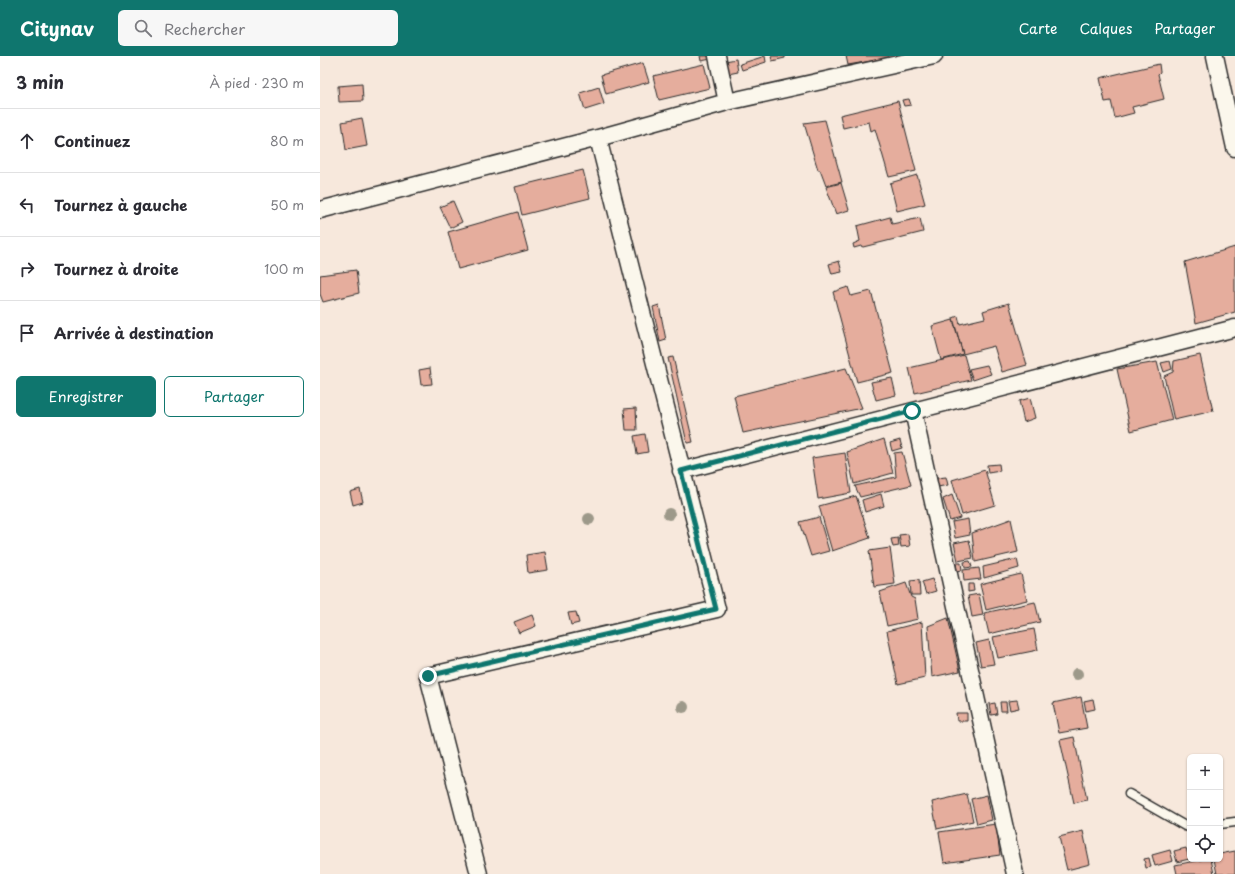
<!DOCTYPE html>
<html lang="fr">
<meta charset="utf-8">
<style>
:root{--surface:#fff;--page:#f7f7f7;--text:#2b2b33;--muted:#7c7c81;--line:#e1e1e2;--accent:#0f766e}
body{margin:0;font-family:"Playpen Sans",sans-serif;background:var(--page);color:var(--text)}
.controls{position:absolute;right:12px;bottom:12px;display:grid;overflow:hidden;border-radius:6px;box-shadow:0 1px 3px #0004}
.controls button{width:36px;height:36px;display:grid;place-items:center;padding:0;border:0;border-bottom:1px solid var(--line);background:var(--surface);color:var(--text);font:20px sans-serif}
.stop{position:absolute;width:12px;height:12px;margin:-9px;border:3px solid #0f766e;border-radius:50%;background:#fff}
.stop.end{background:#0f766e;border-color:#fff;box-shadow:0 1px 4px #0008}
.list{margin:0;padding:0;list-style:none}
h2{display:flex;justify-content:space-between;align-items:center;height:52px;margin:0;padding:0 16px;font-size:17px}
h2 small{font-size:13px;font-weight:400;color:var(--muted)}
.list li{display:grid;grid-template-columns:26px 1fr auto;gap:12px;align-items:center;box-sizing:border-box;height:64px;padding:0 16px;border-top:1px solid var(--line)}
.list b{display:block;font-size:15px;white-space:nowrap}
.list em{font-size:13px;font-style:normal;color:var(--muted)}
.actions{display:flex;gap:8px;padding:12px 16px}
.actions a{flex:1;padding:9px 0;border:1px solid var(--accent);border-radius:6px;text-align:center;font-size:14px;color:var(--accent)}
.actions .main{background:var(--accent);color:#fff}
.icon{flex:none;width:22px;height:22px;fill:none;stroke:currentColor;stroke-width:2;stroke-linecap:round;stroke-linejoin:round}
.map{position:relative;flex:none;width:915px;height:818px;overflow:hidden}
header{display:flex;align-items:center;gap:24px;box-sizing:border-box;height:56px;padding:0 20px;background:var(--accent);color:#fff}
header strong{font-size:19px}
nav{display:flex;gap:22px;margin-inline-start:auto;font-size:14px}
.search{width:280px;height:36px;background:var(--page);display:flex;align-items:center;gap:10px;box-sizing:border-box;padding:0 14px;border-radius:6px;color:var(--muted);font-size:15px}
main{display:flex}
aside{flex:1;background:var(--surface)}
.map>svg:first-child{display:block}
</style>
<header>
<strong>Citynav</strong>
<div class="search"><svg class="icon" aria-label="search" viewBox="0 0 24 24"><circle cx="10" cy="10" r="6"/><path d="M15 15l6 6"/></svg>Rechercher</div>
<nav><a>Carte</a><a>Calques</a><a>Partager</a></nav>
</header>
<main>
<aside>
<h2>3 min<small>À pied · 230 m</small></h2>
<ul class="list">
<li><svg class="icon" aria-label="ahead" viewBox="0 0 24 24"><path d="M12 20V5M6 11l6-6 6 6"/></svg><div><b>Continuez</b></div><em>80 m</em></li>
<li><svg class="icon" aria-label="left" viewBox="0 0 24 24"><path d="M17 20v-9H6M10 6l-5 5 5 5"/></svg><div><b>Tournez à gauche</b></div><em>50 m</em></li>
<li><svg class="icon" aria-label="right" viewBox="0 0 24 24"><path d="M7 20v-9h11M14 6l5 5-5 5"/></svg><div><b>Tournez à droite</b></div><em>100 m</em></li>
<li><svg class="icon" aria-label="arrive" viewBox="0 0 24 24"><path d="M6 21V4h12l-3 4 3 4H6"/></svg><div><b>Arrivée à destination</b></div></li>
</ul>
<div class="actions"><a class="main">Enregistrer</a><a>Partager</a></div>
</aside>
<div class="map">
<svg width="915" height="818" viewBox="0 0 915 818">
<rect width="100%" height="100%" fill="#f7e8dc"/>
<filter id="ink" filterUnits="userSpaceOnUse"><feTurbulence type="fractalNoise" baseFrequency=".025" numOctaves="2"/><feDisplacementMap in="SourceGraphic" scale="8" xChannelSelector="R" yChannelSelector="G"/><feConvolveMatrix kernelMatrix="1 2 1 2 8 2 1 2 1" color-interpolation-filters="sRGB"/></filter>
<g filter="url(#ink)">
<path fill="#e5ad9d" stroke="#2b2b2b" d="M380,0H390L391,3L381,5Z
M445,0L446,6L422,14L420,8Z
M451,0H465V2L452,5Z
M526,0H569V2L528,9Z
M416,3L418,16L403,19L400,6Z
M323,7L329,26L286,38L281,19Z
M384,8L390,32L339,44L333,20Z
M839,8L840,16L838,18L844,43L812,51L814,57L795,62L791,45L785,46L780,22Z
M42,28L43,45L19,46L18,30Z
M279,31L284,48L265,54L260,37Z
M589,43L591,49L584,50L582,44Z
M578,45L596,115L569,121L555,73L551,75L549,66L523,72L520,59Z
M42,62L47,90L26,94L22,66Z
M505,64L522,126L506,130L500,114H498L484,67Z
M263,114L270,142L202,159L195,131Z
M597,119L605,148L577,155L570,127Z
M521,127L529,154L516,158L506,131Z
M133,145L142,166L130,172L120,151Z
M198,156L208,194L138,213L128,176Z
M570,161L572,168L600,162L603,176L543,191L541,190L534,192L533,188L540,185L537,170Z
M915,191V256L876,267L865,206Z
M519,205L522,216L512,218L509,208Z
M36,214L39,237L3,246L0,238V219Z
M528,231L531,240L551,235L573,317L537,326L513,236Z
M689,247L707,309L682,316L674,290L643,298L633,262L638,260L640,268L665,262L663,255Z
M339,249L346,284L340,286L333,251Z
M633,264L643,298L621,304L612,270Z
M644,299L651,324L595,337L589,312Z
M880,299L893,355L854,364L844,320L853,316L854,305Z
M353,301L373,386L367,387L348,302Z
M850,305L852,313L844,316L841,307Z
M837,306L852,364L811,375L797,313Z
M667,309L671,318L653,324L649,313Z
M110,312L112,328L101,329L99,314Z
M526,312L542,352L423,377L414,340Z
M572,322L576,339L556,344L551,326Z
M710,342L715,362L704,366L699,345Z
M316,352L317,374H306L304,353Z
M325,378L328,396L317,398L314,380Z
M564,383L573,417L534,428L527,396Z
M580,384L582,392L572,395L570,387Z
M582,396L591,429L540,441L535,430L576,421L574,397Z
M525,397L531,437L498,443L492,402Z
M679,408L680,415L668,417L667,409Z
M665,414L675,449L642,459L632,424Z
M626,421L628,429L618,431L617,422Z
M40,433L43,446L33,449L30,436Z
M561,438L564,450L545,456L542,444Z
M632,439L640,462L630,465L623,443Z
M536,440L550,482L512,495L499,450Z
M499,461L509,495L491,500L480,466Z
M648,463L650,479L635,482L632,466Z
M691,463L698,496L655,506L652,477Z
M588,478L590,490L581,491L579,479Z
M578,482L579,490L573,491L571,483Z
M649,484L653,502L638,505L634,487Z
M570,492L575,528L554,531L549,495Z
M225,496L228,514L208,517L206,499Z
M697,503L699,512L664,522L663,511Z
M650,505L652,511L645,512L644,506Z
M636,507H641L642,514L637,515Z
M659,512L661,523L644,525L643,514Z
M701,518L707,544L666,554L660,528Z
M612,523L616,535L606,538L602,526Z
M599,524L600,539H591L590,525Z
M586,527L591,541L595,543L598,563L567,570L560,536Z
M648,528H653L654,535L648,536Z
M659,538L663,559L652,561L648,540Z
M715,546L720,566L669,578L664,557Z
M256,556L259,567L251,569L248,557Z
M212,559L216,570L199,577L194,566Z
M628,562L640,615L612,621L608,570Z
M602,566L605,622L578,628L567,575Z
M714,573L718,594L678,602L673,581Z
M669,584L674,608L661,610L656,587Z
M761,641L767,672L739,677L733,647Z
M773,643L775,653L766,655L764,645Z
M697,644L699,652L690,654L688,645Z
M680,646H686L687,655H681Z
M675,647L677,658L671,659L669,648Z
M636,657H647V665H637Z
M754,681L767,744L754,747L740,684Z
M647,738L653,765L617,773L612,746Z
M667,739L672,764L657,768L651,743Z
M676,768L680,799L624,807L619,776Z
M763,775L770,808L747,814L739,781Z
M866,792L869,803L857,806L854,795Z
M850,794L853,805L835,810L832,799Z
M915,795V818H897L894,803H900V798Z
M829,802L831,811L826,812L824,803Z
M885,803H891L894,818H857L855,809Z"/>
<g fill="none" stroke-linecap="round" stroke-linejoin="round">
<defs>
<path id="service" d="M809,738L865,770L870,771
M900,768L915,766"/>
<path id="minor" d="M397,0L407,46
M895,0L915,92
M0,154L278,82L407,46L614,0
M593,355L695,818
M361,415L915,272
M159,818L108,620L397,553L278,82"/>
</defs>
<use href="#service" stroke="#2b2b2b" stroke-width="11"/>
<use href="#minor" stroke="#2b2b2b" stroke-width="19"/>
<use href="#service" stroke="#fbf7ec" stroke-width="8"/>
<use href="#minor" stroke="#fbf7ec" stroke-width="16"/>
</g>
<g fill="#9d998a">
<circle cx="349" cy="458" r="6"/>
<circle cx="269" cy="463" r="6"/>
<circle cx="757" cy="618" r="6"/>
<circle cx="363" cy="651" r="6"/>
</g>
</g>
<g fill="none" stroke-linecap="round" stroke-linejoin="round" filter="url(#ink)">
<path stroke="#0f766e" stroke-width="5" d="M108,620L396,553L361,415L592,355"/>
</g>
</svg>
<div class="controls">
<button>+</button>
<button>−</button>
<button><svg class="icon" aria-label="locate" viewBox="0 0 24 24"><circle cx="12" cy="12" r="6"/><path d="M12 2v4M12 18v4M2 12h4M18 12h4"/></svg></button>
</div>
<div class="stop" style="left:592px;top:355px"></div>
<div class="stop end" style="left:108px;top:620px"></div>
</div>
</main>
